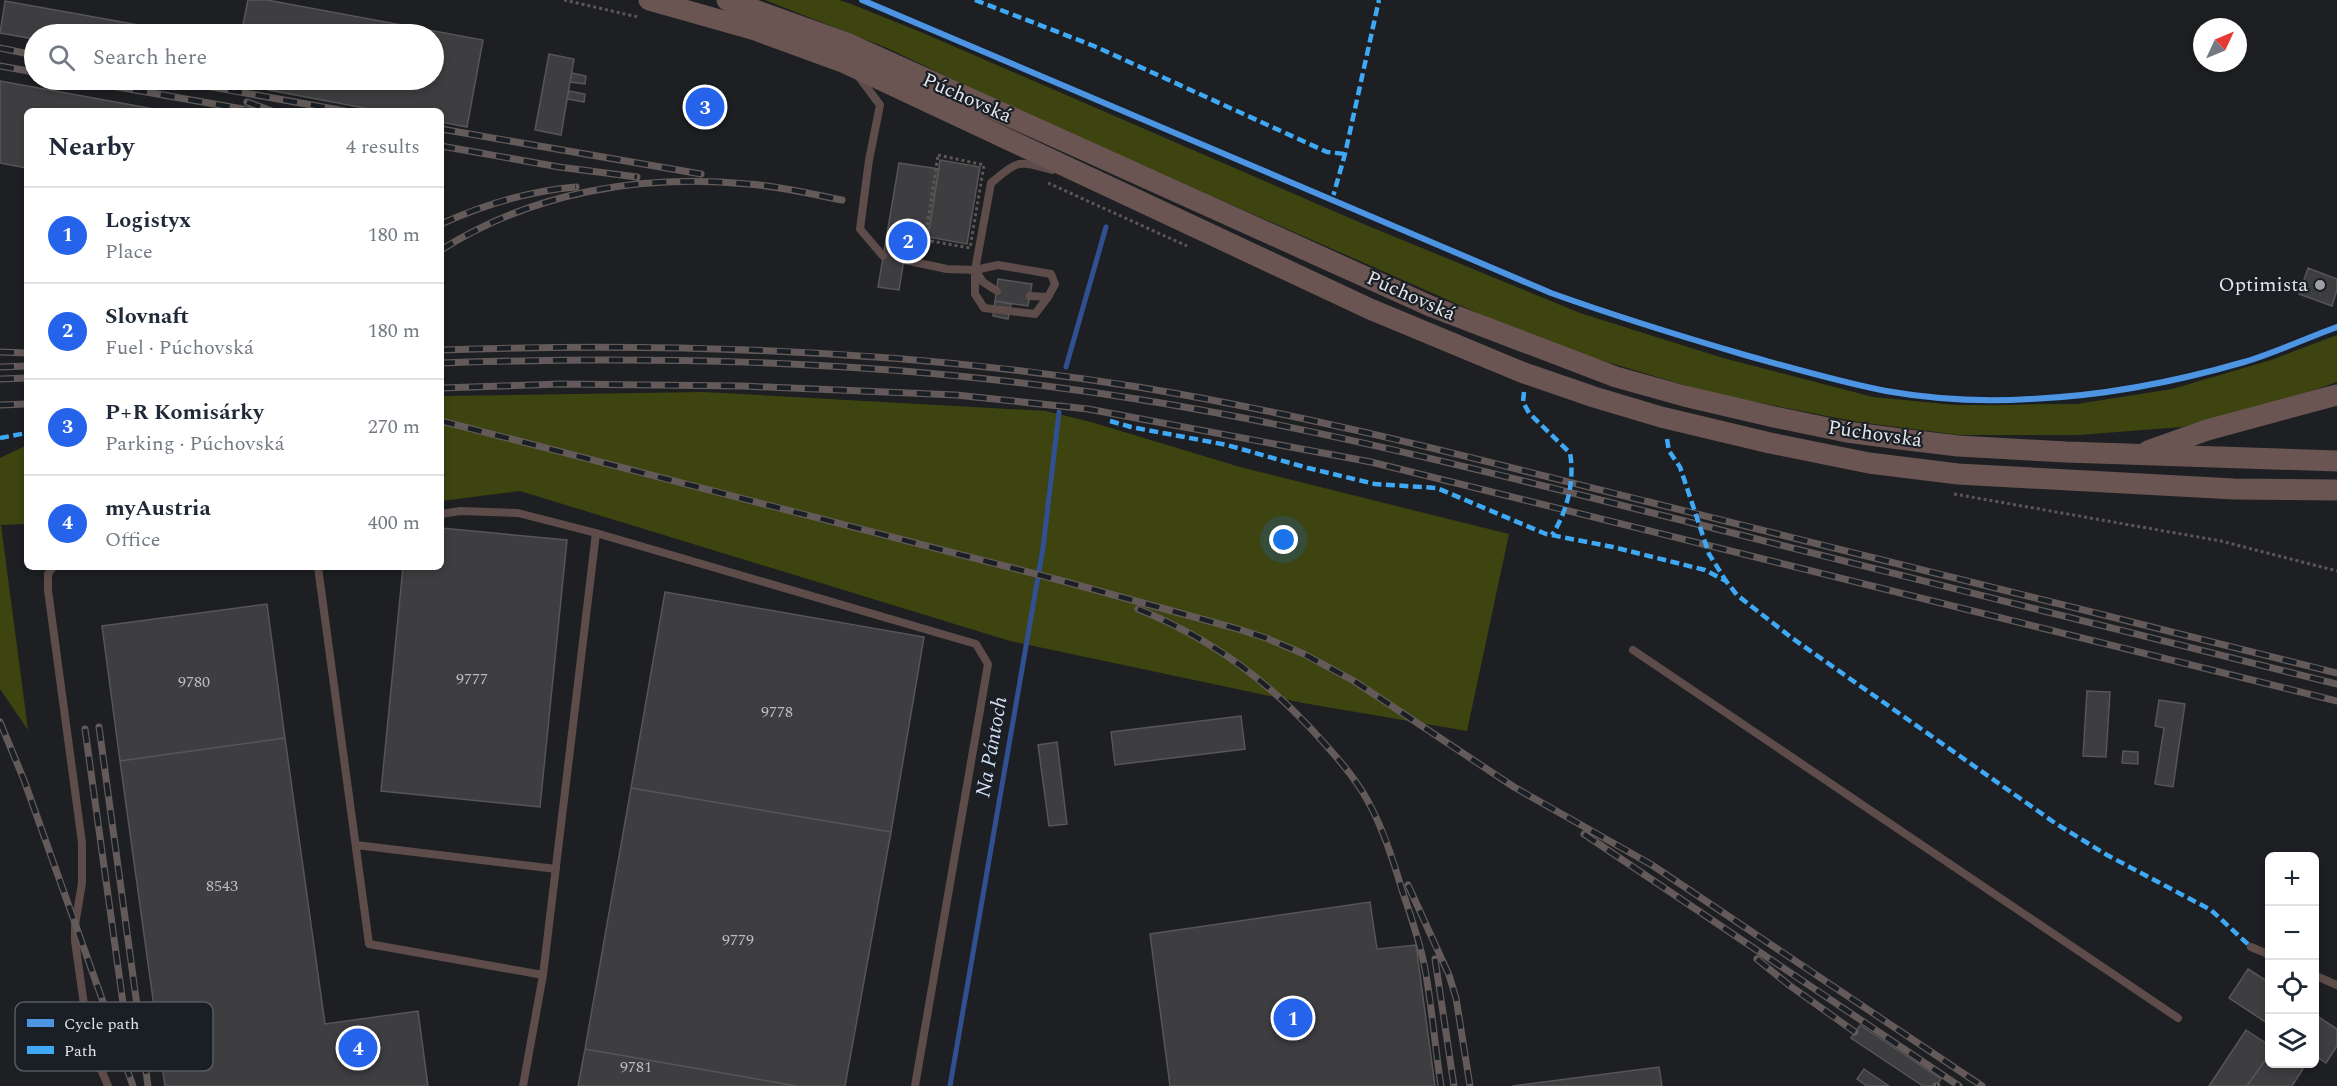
<!DOCTYPE html>
<meta charset="utf-8">
<style>
:root{--surface:#fff;--page:#f6f6f7;--text:#1f2937;--muted:#747a83;--line:#e0e1e3;--accent:#2563eb}
body{margin:0;font-family:Spectral,serif;background:var(--page);color:var(--text)}
.controls{position:absolute;right:18px;bottom:18px;display:grid;overflow:hidden;border-radius:9px;box-shadow:0 3px 9px #0003}
.controls button{width:54px;height:54px;display:grid;place-items:center;padding:0;border:0;border-bottom:2px solid var(--line);background:var(--surface);color:var(--text);font:30px sans-serif}
.compass{position:absolute;left:2193px;top:18px;width:54px;height:54px;border-radius:50%;background:var(--surface);box-shadow:0 3px 9px #0003;rotate:46deg}
.you{position:absolute;left:1284px;top:540px;width:21px;height:21px;margin:-15px;border:4px solid #fff;border-radius:50%;background:#1a73e8;box-shadow:0 0 0 9px #1a73e833}
.badge{display:grid;place-items:center;width:39px;height:39px;border-radius:50%;background:var(--accent);color:#fff;font-size:20px;font-weight:700}
.pin{position:absolute;translate:-50% -50%;border:3px solid #fff;box-shadow:0 2px 6px #0006}
.list{margin:0;padding:0;list-style:none}
h2{display:flex;justify-content:space-between;align-items:center;height:78px;margin:0;padding:0 24px;font-size:26px}
h2 small{font-size:20px;font-weight:400;color:var(--muted)}
.list li{display:grid;grid-template-columns:39px 1fr auto;gap:18px;align-items:center;box-sizing:border-box;height:96px;padding:0 24px;border-top:2px solid var(--line)}
.list b{display:block;font-size:22px;white-space:nowrap}
.list p{margin:0;font-size:20px;white-space:nowrap;color:var(--muted)}
.list em{font-size:20px;font-style:normal;color:var(--muted)}
.icon{flex:none;width:33px;height:33px;fill:none;stroke:currentColor;stroke-width:2;stroke-linecap:round;stroke-linejoin:round}
.map{position:relative;flex:none;width:2337px;height:1086px;overflow:hidden}
.search{position:absolute;background:var(--surface);box-shadow:0 3px 9px #0003;left:24px;top:24px;width:420px;height:66px;display:flex;align-items:center;gap:15px;box-sizing:border-box;padding:0 21px;border-radius:33px;color:var(--muted);font-size:22px}
.panel{position:absolute;background:var(--surface);box-shadow:0 3px 9px #0003;left:24px;top:108px;width:420px;height:462px;border-radius:9px}
.map>svg:first-child{display:block}
</style>
<div class="map">
<svg width="2337" height="1086" viewBox="0 0 2337 1086">
<rect width="100%" height="100%" fill="#1d1f22"/>
<path fill="#3d440f" d="M765,0H839L851,4L923,33L1366,225L1580,313L1723,358L1873,397L1956,405L2077,404L2172,389L2271,360L2337,335V382L2280,402L2182,427L2079,435H1959L1858,422L1714,394L1587,356L1489,318L1026,114L887,48Z
M704,392L1046,411L1091,422L1240,467L1509,534L1467,731L1303,703L1010,641L520,491L441,501V396Z
M27,445V524L1,525L28,730L0,689V458Z"/>
<g fill="none" stroke-linecap="round" stroke-linejoin="round">
<path stroke="#315092" stroke-width="5" d="M1066,367L1106,227
M950,1086L1043,548L1059,412"/>
</g>
<path fill="#3e3d40" stroke="#565558" stroke-width="1.5" d="M248,0H267L483,40L467,127L441,122V111H380L231,83L232,80H434V34H241Z
M5,1L189,34H34V39L0,33Z
M549,54L574,59L561,135L535,130Z
M572,73L586,76L585,84L570,82Z
M0,81L165,111H27V168L0,163Z
M569,91L585,94L584,102L567,99Z
M940,160L980,167L967,244L928,237Z
M899,163L939,169L928,237L908,234L899,290L878,287Z
M2308,268L2337,279V290L2332,306L2299,294Z
M998,279L1032,284L1028,306L995,301Z
M995,301L1011,304L1008,319L993,316Z
M441,528L567,540L540,807L381,791L403,567H441Z
M665,592L924,637L891,832L631,788Z
M267,604L285,738L120,761L102,626Z
M2087,691L2110,692L2106,757L2083,756Z
M2159,700L2185,704L2173,787L2155,784L2164,728L2155,726Z
M1241,716L1245,749L1115,765L1111,732Z
M285,738L325,1024L418,1011L428,1086H165L120,761Z
M1057,742L1067,824L1049,826L1038,745Z
M2123,751L2138,752V764L2122,763Z
M631,788L891,832L845,1086H797L585,1049Z
M1370,902L1377,949L1416,945L1435,1086H1170L1150,934Z
M2248,969L2270,983V1025L2229,998Z
M2314,1014L2337,1029V1046L2326,1063L2314,1055Z
M1860,1025L1941,1079L1936,1086H1923L1851,1038Z
M2246,1030L2270,1046V1053L2247,1086H2209Z
M585,1049L797,1086H578Z
M2270,1053V1064H2296L2303,1069L2292,1086H2247Z
M1659,1067L1662,1086H1512Z
M1864,1069L1889,1086H1867L1857,1079Z"/>
<g fill="none" stroke-linecap="round" stroke-linejoin="round">
<path stroke="#5e5554" stroke-width="3" stroke-dasharray="3 3" stroke-linecap="butt" d="M564,0L638,17
M938,155L984,165L970,248L925,240Z
M1048,183L1187,246
M1954,494L2221,541L2337,571"/>
<path stroke="#5d4c4a" stroke-width="8" d="M862,0L1551,293C1615,316 1680,336 1745,355C1792,368 1839,382 1886,391C1932,399 1983,402 2030,399C2102,396 2175,382 2244,362C2275,353 2306,338 2337,327
M859,77L880,105L869,160L860,229L883,256
M904,260L947,269L975,270L991,183C1019,160 1017,160 1052,170
M975,270L998,265L1051,274L1055,284L1048,297L1030,296
M975,270V294L984,308L1035,314L1048,297
M975,270L983,282L997,291
M441,514L460,511L518,513L596,533
M53,567L48,574V590L82,843V883L75,925V941L89,1040L108,1086
M318,567L369,944L543,975L523,1086
M1633,650L2178,1018
M356,845L556,869
M2251,947L2270,955
M543,975L596,533L976,644L988,664L915,1086
M2314,975L2337,985"/>
<path stroke="#6a5552" stroke-width="21" d="M649,0L755,30L845,63L1370,309L1524,373L1594,397L1661,417L1770,443L1869,463L1958,474L2234,489L2337,490
M727,0L849,44L1430,306L1616,377L1684,396L1774,417L1847,432L1900,439L1958,446L2066,452L2337,461
M2148,451L2207,430L2337,395"/>
<defs>
<path id="rail" d="M0,48L34,55
M0,66L34,72
M78,80L254,111
M173,80L345,111
M247,102L272,111
M441,129L701,174
M441,146L559,167L637,177
M441,224C485,204 529,191 576,187
M441,250C533,192 640,174 748,184C779,186 811,194 842,200
M441,350C674,342 907,350 1138,387C1310,415 1480,460 1649,502C1879,559 2108,616 2337,673
M0,352L27,353
M441,363C648,356 855,360 1061,388C1276,416 1487,472 1697,524C1910,578 2124,631 2337,684
M0,367L27,366
M0,379L27,378
M441,388L560,384L742,386L956,395L1088,409L1371,462L2337,701
M0,405L27,404
M441,421L1059,580L1238,629L1266,638L1304,654L1354,681L1514,787L1652,865L1982,1086
M1138,609C1214,640 1269,681 1324,743C1342,763 1360,784 1372,809C1385,834 1394,863 1402,890C1411,916 1420,942 1425,969C1432,1007 1435,1047 1441,1086
M0,722L24,780L133,1086
M99,727L148,1086
M85,729L127,1032L134,1068
M1584,834L1959,1086
M1408,885L1449,975L1456,998L1470,1086
M1435,959L1454,1086
M1757,959L1789,985L1855,1032
M1936,1086H1937"/>
</defs>
<use href="#rail" stroke="#635a59" stroke-width="7"/>
<use href="#rail" stroke="#1a1f25" stroke-width="4.5" stroke-dasharray="14" stroke-linecap="butt"/>
<path stroke="#3fa9f5" stroke-width="4.5" stroke-dasharray="9 4.5" stroke-linecap="butt" d="M975,0L1094,46L1327,152L1345,154
M1332,200L1345,154L1379,0
M1524,392L1523,402L1529,413L1570,453C1575,481 1567,512 1552,535
M1110,421L1131,427L1227,445L1308,468L1375,484L1437,488L1546,534L1613,547L1705,570L1726,581L1737,595L1792,638L2055,823L2107,855L2211,910L2251,947
M0,438L27,433
M1667,439L1669,451L1680,467L1709,554L1726,581"/>
<defs>
<path id="cycleway" d="M862,0L1551,293C1615,316 1680,336 1745,355C1792,368 1839,382 1886,391C1932,399 1983,402 2030,399C2102,396 2175,382 2244,362C2275,353 2306,338 2337,327"/>
</defs>
<use href="#cycleway" stroke="#1a1f25" stroke-width="10"/>
<use href="#cycleway" stroke="#4d94e3" stroke-width="6"/>
</g>
<circle fill="#9ea0a5" stroke="#1a1f25" stroke-width="2" cx="2320" cy="285" r="6"/>
<g text-anchor="middle" dominant-baseline="central" stroke-width="4.5" stroke-linejoin="round" paint-order="stroke">
<g font-size="16" fill="#babcc0">
<text x="472" y="679">9777</text>
<text x="194" y="682">9780</text>
<text x="777" y="712">9778</text>
<text x="222" y="886">8543</text>
<text x="738" y="940">9779</text>
<text x="636" y="1067">9781</text>
</g>
<g font-size="20" fill="#e3e6eb" stroke="#1a1f25">
<text transform="translate(967 98) rotate(24)">Púchovská</text>
<text transform="translate(1411 296) rotate(24)">Púchovská</text>
<text transform="translate(1875 434) rotate(8)">Púchovská</text>
</g>
<g font-size="20" fill="#e3e6eb" stroke="#1a1f25" text-anchor="end">
<text x="2308" y="285">Optimista</text>
</g>
<g font-size="21" font-style="italic" fill="#d3def3" stroke="#1a1f25">
<text transform="translate(992 747) rotate(-80)">Na Pántoch</text>
</g>
</g>
<rect x="15" y="1002" width="198" height="69" rx="9" fill="#1a1f25" stroke="#565b60" stroke-width="1.5"/>
<rect x="27" y="1019" width="27" height="8" fill="#4d94e3"/>
<rect x="27" y="1046" width="27" height="8" fill="#3fa9f5"/>
<g font-size="16" fill="#e3e6eb">
<text x="64" y="1029">Cycle path</text>
<text x="64" y="1056">Path</text>
</g>
</svg>
<div class="controls">
<button>+</button>
<button>−</button>
<button><svg class="icon" aria-label="locate" viewBox="0 0 24 24"><circle cx="12" cy="12" r="6"/><path d="M12 2v4M12 18v4M2 12h4M18 12h4"/></svg></button>
<button><svg class="icon" aria-label="layers" viewBox="0 0 24 24"><path d="M12 4l9 5-9 5-9-5zM3 14l9 5 9-5"/></svg></button>
</div>
<svg class="compass" viewBox="-18 -18 36 36"><path d="M0-13l5 13h-10z" fill="#e53935"/><path d="M0 13l5-13h-10z" fill="#747a83"/></svg>
<div class="you"></div>
<div class="pin badge" style="left:1293px;top:1018px">1</div>
<div class="pin badge" style="left:908px;top:241px">2</div>
<div class="pin badge" style="left:705px;top:107px">3</div>
<div class="pin badge" style="left:358px;top:1048px">4</div>
<div class="search"><svg class="icon" aria-label="search" viewBox="0 0 24 24"><circle cx="10" cy="10" r="6"/><path d="M15 15l6 6"/></svg>Search here</div>
<section class="panel">
<h2>Nearby<small>4 results</small></h2>
<ul class="list">
<li><span class="badge">1</span><div><b>Logistyx</b><p>Place</p></div><em>180 m</em></li>
<li><span class="badge">2</span><div><b>Slovnaft</b><p>Fuel · Púchovská</p></div><em>180 m</em></li>
<li><span class="badge">3</span><div><b>P+R Komisárky</b><p>Parking · Púchovská</p></div><em>270 m</em></li>
<li><span class="badge">4</span><div><b>myAustria</b><p>Office</p></div><em>400 m</em></li>
</ul>
</section>
</div>
